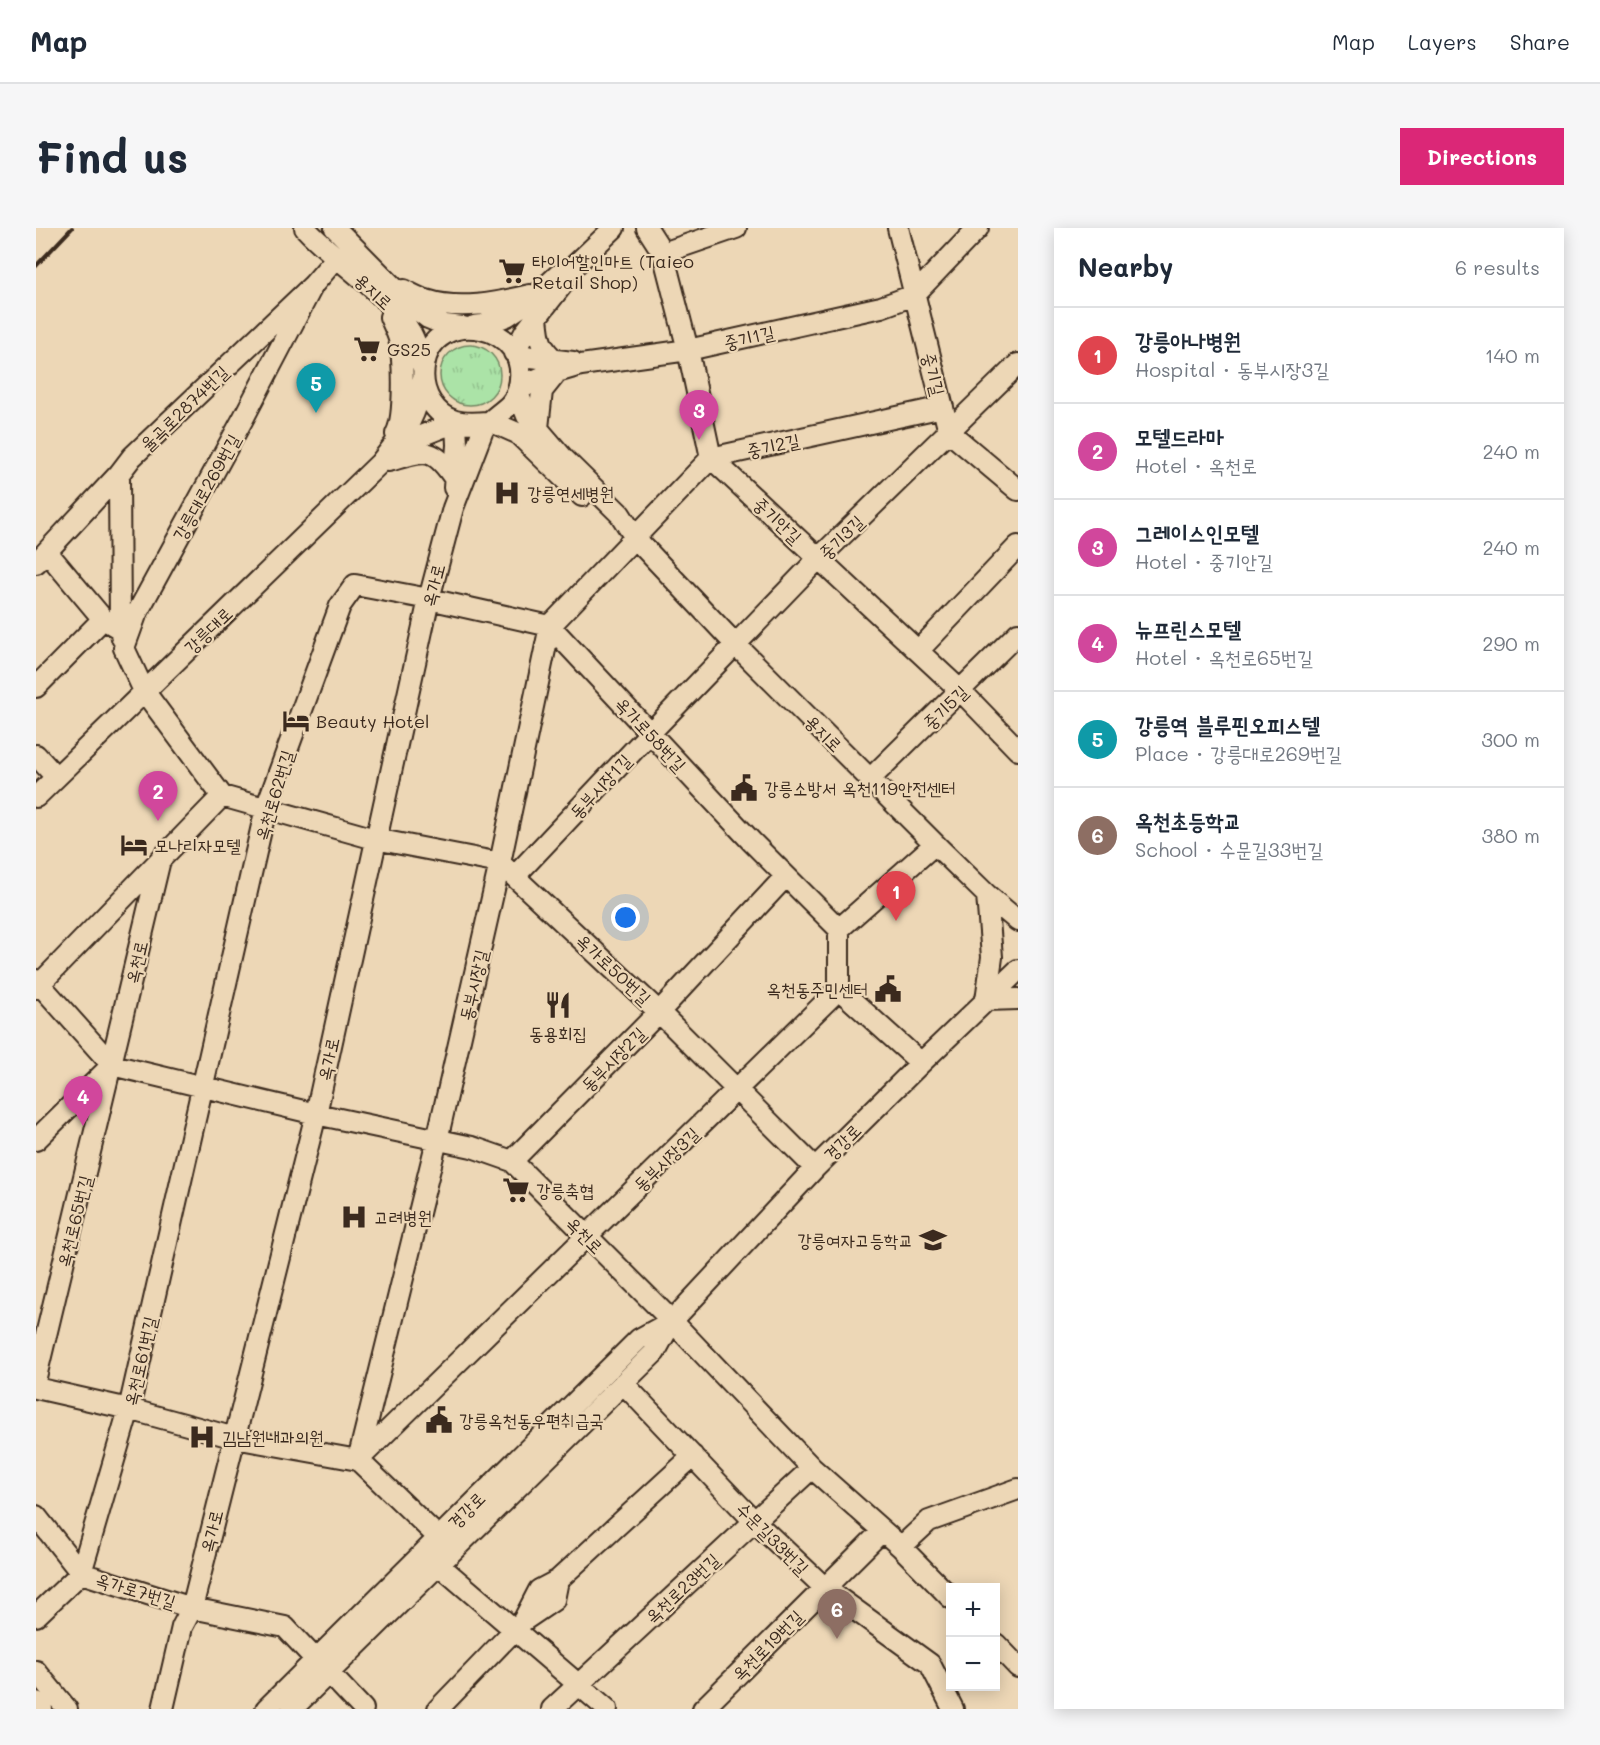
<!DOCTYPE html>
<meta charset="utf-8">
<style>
:root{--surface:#fff;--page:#f6f6f7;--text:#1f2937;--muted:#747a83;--line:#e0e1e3;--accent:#db2777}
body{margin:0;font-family:Mali,"Poor Story",sans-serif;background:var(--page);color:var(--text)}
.controls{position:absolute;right:18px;bottom:18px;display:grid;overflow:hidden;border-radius:0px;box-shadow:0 3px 15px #0003}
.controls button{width:54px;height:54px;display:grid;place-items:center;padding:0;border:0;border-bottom:2px solid var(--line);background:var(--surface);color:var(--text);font:30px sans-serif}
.you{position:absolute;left:590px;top:690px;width:21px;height:21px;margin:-15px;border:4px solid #fff;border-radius:50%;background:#1a73e8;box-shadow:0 0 0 9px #1a73e833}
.badge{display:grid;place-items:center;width:39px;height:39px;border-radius:50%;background:var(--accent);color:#fff;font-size:20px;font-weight:700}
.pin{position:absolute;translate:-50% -50px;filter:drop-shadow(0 2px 3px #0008)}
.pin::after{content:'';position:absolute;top:32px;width:21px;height:18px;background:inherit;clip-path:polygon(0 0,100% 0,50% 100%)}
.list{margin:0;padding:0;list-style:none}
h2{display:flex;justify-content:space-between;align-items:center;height:78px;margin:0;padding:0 24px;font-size:26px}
h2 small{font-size:20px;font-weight:400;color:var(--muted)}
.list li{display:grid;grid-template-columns:39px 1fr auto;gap:18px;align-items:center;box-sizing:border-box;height:96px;padding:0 24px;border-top:2px solid var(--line)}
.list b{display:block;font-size:22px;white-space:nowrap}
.list p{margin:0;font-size:20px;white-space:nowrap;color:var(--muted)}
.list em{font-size:20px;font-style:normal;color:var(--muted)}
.map{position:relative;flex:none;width:982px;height:1481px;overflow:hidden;border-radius:0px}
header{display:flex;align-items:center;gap:36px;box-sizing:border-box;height:84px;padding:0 30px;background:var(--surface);border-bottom:2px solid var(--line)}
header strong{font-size:28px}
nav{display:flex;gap:33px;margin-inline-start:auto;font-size:21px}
.intro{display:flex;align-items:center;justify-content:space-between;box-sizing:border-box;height:144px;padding:0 36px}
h1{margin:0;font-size:42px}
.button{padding:15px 27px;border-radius:0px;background:var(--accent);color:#fff;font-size:21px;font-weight:700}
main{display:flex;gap:36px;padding:0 36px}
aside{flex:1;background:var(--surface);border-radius:0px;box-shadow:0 3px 15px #0003}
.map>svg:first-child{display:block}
</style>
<header>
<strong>Map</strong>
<nav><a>Map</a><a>Layers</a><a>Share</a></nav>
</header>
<div class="intro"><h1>Find us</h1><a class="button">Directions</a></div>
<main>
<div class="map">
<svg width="982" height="1481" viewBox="0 0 982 1481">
<defs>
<pattern id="grass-tufts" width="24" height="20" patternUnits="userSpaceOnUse" patternTransform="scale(1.5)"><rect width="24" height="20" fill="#abe3a7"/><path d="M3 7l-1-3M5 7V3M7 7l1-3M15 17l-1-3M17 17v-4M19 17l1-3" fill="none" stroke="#94c38f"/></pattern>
</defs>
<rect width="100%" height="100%" fill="#edd7b6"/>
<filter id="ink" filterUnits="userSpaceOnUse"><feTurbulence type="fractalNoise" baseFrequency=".0167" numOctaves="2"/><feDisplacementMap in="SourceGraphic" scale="12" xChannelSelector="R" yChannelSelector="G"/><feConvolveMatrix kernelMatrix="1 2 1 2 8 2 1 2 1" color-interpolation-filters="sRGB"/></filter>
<g filter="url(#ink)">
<path fill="url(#grass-tufts)" stroke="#738662" stroke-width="1.5" d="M404 147a30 30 0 1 1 60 0a30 30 0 1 1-60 0Z"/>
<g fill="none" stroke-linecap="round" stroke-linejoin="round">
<defs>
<path id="minor" d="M269,0C302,36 350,62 375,105C381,116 384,128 387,140
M299,0L374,76L392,90L409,97L427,99
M611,0L627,25L652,122L675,230L925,463L982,522
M862,0L913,204L982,262
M942,0L878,67L845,79L652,122L545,137L511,147L494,154L482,165L491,188L528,231L584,286L600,311L699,416L905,622L951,667L982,693
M627,25L700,0
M277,57L208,189L100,387L88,420L108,463L186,568L339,611L464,635L623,784L779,940
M526,57L489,104L478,125L495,129L537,134
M368,62C375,66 382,70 390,72C423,83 461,75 494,67
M354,89C357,96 361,104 363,111C368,131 369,190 360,206
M501,89C503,110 503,119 520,133
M438,98L447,97L471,88L495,72L522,47L534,42L578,0
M454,193L481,205L546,268
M502,200L506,163L522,143
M361,223L377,211L420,194L421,217L418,260
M353,233C388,223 396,217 418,250
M83,246L84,401
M11,324L67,391L84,401L86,410
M0,335L83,246L96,229L277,57L301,29
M882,423L982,318
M0,459L67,391
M0,527L20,549
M834,551L982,405
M0,569L344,235C367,205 380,193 386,154
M479,648L614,505L783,330L982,136
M951,667L956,729L950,772L982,771
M0,752L76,837L280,886L436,919L476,933L636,1093L776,1240L865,1319L915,1370
M0,760L186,568
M803,761L885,835
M0,912L76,837
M476,933L623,784L750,648
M0,1149L124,632
M587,1155L718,1293L789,1360L894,1436L917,1481
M0,1160L93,1181L199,1210L322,1232L402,1309
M322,1232L401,912L464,635L514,398L675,230L907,179
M322,1232L803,761V701L899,616
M0,1288L45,1345L156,1380L249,1399L280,1432
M865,1319L893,1293L982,1261
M403,1337L571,1481
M0,1388L45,1345L93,1181L230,580L304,378L319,357L393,371L514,398L716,614L803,701
M487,1393L503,1362L522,1352L657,1228
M960,1416L982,1439
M0,1443L31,1481
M293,1445L327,1481
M0,1474L6,1481
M127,1481L146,1399L156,1380L280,886L393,371L417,280L447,202C456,186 477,182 482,162C501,94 395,75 388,139C386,152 388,163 395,174C409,196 427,196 451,194
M230,1481L603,1111L636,1093
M256,1481L619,1124L636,1093L779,940L885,835L982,742
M402,1481L487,1393L518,1372L522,1352
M516,1481L776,1240
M667,1481L846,1303"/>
</defs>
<use href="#minor" stroke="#3b2a1e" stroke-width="24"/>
<use href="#minor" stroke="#edd7b6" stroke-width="20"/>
<path stroke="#3b2a1e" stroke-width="4" d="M0,38L36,0"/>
</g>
</g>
<defs>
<symbol id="supermarket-bare" viewBox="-9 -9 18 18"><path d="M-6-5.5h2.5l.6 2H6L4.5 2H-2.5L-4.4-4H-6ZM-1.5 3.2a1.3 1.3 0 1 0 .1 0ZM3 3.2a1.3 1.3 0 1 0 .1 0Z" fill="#3b2a1e" stroke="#edd7b6" stroke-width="2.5" paint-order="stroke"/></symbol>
<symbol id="hospital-bare" viewBox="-9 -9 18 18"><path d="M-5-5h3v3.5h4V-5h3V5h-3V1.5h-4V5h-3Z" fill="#3b2a1e" stroke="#edd7b6" stroke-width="2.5" paint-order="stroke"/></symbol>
<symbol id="hotel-bare" viewBox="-9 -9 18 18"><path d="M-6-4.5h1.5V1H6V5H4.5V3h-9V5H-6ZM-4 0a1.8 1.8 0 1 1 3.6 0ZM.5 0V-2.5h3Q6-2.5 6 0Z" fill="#3b2a1e" stroke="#edd7b6" stroke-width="2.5" paint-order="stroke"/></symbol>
<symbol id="civic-bare" viewBox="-9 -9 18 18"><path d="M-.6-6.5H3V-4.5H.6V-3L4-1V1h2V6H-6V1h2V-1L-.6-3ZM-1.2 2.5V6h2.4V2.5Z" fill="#3b2a1e" stroke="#edd7b6" stroke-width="2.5" paint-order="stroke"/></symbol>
<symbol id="restaurant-bare" viewBox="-9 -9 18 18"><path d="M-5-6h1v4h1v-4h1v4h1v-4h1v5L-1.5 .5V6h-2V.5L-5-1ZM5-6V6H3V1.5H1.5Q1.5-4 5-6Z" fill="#3b2a1e" stroke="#edd7b6" stroke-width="2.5" paint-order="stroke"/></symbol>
<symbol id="school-bare" viewBox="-9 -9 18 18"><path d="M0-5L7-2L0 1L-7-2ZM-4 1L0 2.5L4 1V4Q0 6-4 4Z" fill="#3b2a1e" stroke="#edd7b6" stroke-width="2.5" paint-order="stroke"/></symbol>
</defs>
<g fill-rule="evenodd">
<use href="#supermarket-bare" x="457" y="24" width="38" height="38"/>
<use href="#supermarket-bare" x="312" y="102" width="38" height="38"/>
<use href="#hospital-bare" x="452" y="246" width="38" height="38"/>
<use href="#hotel-bare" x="241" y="474" width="38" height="38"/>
<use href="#civic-bare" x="689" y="541" width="38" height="38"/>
<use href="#hotel-bare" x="79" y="598" width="38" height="38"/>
<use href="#civic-bare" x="833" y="742" width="38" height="38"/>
<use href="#restaurant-bare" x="503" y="758" width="38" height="38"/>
<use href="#supermarket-bare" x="461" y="943" width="38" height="38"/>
<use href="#hospital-bare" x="299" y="970" width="38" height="38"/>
<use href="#school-bare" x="878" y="993" width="38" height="38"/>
<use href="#civic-bare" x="384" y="1173" width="38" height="38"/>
<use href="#hospital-bare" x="147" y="1190" width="38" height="38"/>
</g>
<g text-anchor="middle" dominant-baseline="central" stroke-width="4.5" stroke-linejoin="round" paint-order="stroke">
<g font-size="18" fill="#3b2a1e" stroke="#edd7b6" text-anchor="start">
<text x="496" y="33">타이어할인마트 (Taieo<tspan x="496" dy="21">Retail Shop)</tspan></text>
<text x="351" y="121">GS25</text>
<text x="491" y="265">강릉연세병원</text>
<text x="280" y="493">Beauty Hotel</text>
<text x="728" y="560">강릉소방서 옥천119안전센터</text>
<text x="118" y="617">모나리자모텔</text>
<text x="832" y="761" text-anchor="end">옥천동주민센터</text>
<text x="522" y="805" text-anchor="middle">동용회집</text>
<text x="500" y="962">강릉축협</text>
<text x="338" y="989">고려병원</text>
<text x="877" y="1012" text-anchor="end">강릉여자고등학교</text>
<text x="423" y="1192">강릉옥천동우편취급국</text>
<text x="186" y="1209">김남원내과의원</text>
</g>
<g font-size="18" fill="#3b2a1e" stroke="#edd7b6">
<text transform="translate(338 63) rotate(43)">용지로</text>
<text transform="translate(713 109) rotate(-13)">중기1길</text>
<text transform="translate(898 146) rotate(76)">중기길</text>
<text transform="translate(148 180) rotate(-44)">율곡로2874번길</text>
<text transform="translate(737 217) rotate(-12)">중기2길</text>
<text transform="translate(170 259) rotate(-61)">강릉대로269번길</text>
<text transform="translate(742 292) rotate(43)">중기안길</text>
<text transform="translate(805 309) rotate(-44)">중기3길</text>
<text transform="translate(397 357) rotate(-76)">옥가로</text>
<text transform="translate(172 402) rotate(-44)">강릉대로</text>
<text transform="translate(909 479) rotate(-44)">중기5길</text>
<text transform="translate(788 505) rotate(45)">용지로</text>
<text transform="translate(615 506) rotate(47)">옥가로58번길</text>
<text transform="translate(564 558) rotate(-47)">동부시장1길</text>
<text transform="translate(238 567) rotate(-73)">옥천로62번길</text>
<text transform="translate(100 734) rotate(-77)">옥천로</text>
<text transform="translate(578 741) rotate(43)">옥가로50번길</text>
<text transform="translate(437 757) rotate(-77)">동부시장길</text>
<text transform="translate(292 831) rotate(-78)">옥가로</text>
<text transform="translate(577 831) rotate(-45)">동부시장2길</text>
<text transform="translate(806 914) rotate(-45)">경강로</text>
<text transform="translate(630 931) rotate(-44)">동부시장3길</text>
<text transform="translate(38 993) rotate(-76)">옥천로65번길</text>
<text transform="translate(549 1007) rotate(45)">옥천로</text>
<text transform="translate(104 1133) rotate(-77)">옥천로61번길</text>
<text transform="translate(430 1282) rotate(-45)">경강로</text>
<text transform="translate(175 1303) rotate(-76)">옥가로</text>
<text transform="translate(737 1310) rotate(45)">수문길33번길</text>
<text transform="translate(646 1360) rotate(-43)">옥천로23번길</text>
<text transform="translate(100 1362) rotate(17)">옥가로7번길</text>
<text transform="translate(731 1417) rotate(-45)">옥천로19번길</text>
</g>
</g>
</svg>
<div class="controls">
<button>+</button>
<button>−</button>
</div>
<div class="you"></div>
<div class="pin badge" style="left:860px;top:693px;background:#e0444e">1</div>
<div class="pin badge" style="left:122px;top:593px;background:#d1479c">2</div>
<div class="pin badge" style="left:663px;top:212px;background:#d1479c">3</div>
<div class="pin badge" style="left:47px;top:898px;background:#d1479c">4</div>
<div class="pin badge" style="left:280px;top:185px;background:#0f9aa8">5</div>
<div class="pin badge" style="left:801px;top:1411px;background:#8d6e63">6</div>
</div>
<aside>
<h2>Nearby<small>6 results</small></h2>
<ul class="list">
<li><span class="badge" style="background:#e0444e">1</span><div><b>강릉아나병원</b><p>Hospital · 동부시장3길</p></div><em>140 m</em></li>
<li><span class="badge" style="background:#d1479c">2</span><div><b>모텔드라마</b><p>Hotel · 옥천로</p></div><em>240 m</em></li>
<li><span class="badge" style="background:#d1479c">3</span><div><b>그레이스인모텔</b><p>Hotel · 중기안길</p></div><em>240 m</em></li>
<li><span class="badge" style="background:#d1479c">4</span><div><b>뉴프린스모텔</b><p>Hotel · 옥천로65번길</p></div><em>290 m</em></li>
<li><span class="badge" style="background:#0f9aa8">5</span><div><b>강릉역 블루핀오피스텔</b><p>Place · 강릉대로269번길</p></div><em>300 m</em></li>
<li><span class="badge" style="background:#8d6e63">6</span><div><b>옥천초등학교</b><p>School · 수문길33번길</p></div><em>380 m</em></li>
</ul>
</aside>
</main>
